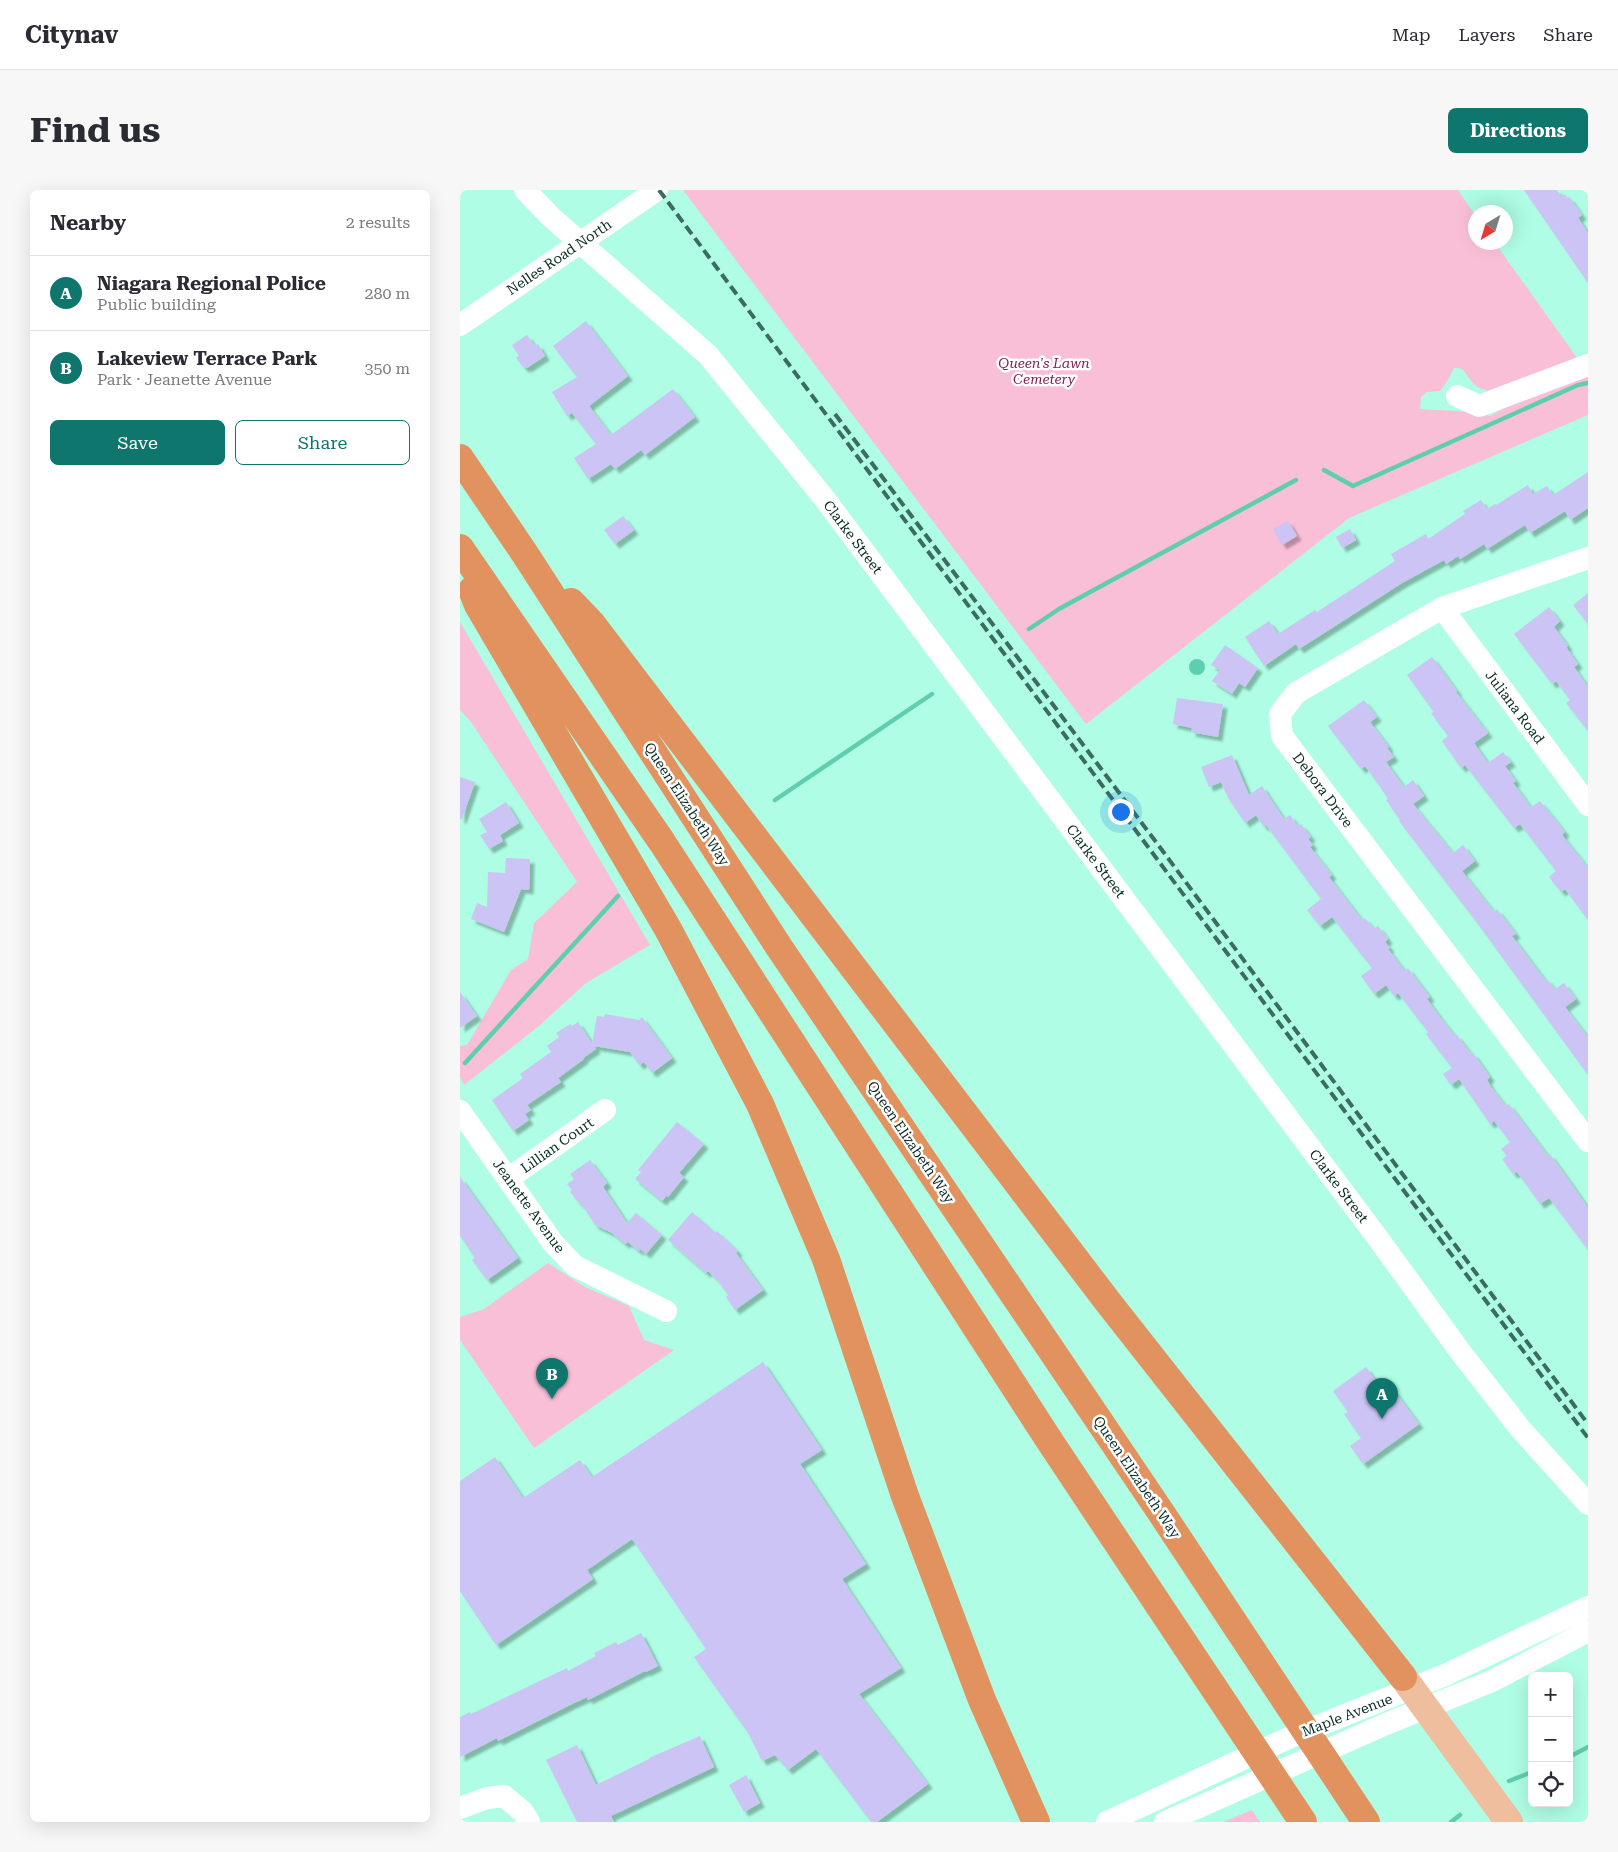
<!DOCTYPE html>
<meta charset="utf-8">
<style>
:root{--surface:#fff;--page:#f7f7f7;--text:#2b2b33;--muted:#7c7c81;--line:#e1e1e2;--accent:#0f766e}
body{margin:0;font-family:"Roboto Serif",serif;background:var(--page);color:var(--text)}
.controls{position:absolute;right:15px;bottom:15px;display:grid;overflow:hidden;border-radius:8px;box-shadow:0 5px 20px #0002}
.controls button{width:45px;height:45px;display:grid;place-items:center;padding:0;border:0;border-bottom:1px solid var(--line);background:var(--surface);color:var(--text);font:25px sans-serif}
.compass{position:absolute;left:1008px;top:15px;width:45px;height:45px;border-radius:50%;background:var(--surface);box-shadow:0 5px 20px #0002;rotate:218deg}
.you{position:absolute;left:660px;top:621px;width:18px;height:18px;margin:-12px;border:4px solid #fff;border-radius:50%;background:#1a73e8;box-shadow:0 0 0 8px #1a73e833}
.badge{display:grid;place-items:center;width:32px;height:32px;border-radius:50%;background:var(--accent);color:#fff;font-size:16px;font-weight:700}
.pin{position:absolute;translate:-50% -41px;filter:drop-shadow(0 1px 2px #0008)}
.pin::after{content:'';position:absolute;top:26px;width:18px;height:15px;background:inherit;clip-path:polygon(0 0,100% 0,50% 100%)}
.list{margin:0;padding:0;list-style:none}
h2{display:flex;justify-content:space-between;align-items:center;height:65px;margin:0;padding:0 20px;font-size:21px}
h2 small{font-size:16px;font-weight:400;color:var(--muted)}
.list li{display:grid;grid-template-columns:32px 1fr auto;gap:15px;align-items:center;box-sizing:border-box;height:75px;padding:0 20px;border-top:1px solid var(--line)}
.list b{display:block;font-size:19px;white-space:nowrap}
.list p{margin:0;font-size:16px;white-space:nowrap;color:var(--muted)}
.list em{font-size:16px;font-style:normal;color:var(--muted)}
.actions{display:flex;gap:10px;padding:15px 20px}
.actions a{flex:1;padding:11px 0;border:1px solid var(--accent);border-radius:8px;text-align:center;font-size:18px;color:var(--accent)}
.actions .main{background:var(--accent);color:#fff}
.icon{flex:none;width:28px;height:28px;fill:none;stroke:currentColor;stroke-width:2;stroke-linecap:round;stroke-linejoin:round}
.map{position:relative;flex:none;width:1128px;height:1632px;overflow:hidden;border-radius:8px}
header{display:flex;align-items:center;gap:30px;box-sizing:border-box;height:70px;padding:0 25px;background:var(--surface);border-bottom:1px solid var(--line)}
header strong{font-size:24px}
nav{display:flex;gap:28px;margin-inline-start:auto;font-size:18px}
.intro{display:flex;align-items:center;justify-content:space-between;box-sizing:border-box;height:120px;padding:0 30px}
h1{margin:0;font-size:35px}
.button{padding:12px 22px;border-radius:8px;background:var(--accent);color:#fff;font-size:18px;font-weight:700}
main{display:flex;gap:30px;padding:0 30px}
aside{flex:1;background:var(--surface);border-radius:8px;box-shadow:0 5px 20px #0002}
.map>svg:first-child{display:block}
</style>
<header>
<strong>Citynav</strong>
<nav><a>Map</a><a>Layers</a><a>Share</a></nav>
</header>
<div class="intro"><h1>Find us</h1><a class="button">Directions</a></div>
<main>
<aside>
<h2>Nearby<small>2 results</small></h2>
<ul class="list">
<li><span class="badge">A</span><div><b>Niagara Regional Police</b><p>Public building</p></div><em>280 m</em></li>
<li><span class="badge">B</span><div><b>Lakeview Terrace Park</b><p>Park · Jeanette Avenue</p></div><em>350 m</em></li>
</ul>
<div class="actions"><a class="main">Save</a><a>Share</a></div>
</aside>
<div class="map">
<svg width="1128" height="1632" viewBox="0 0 1128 1632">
<defs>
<filter id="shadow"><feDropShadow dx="4.5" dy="4.5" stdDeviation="1" flood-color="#0004"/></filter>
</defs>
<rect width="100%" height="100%" fill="#aefde4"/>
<path fill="#f9bfd7" d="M223,0H998L1015,25L1016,52L1035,53L1120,172L1033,201C1025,200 1018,199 1013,193C1006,186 1005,176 994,178L988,190L980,201L967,202L961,207L960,219L1013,222L1030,226L1062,208L1128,185V225L889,328L626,534Z
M0,432L190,755L126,793L79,836L4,895L0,887V856L7,855L51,780L68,769L74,733L117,692L11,532L0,520Z
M88,1073L125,1097L169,1116L184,1150L214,1160L74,1258L0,1150V1127L24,1119Z
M792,1620L800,1632H763Z"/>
<path fill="#5fceae" d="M729 477a8 8 0 1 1 16 0a8 8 0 1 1-16 0Z"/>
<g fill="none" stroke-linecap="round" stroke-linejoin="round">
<path stroke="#5fceae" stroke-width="4.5" d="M864,280L893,296L1118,195L1128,193
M569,439L599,419L836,290
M315,610L472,504
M5,873L158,706
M1109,1567L1128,1557
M1049,1591L1072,1582
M991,1632L1000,1625"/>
</g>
<path fill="#ccc4f4" filter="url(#shadow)" d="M1064,0H1097L1101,7L1105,4L1108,8L1109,7L1122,25L1118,28L1128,43V93Z
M126,131L168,186L129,216L151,245L213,199L235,227L185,265L181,260L155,279L151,274L128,289L114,268L136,254L112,223L107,226L92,202L117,187L93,156Z
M67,145L75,156L78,154L85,166L67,178L66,177L64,178L56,168L59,166L52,155Z
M1128,282V318L1110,330L1105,321L1070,343L1065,335L1027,359L1024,354L1000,369L998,366L986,374L984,370L942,393L839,459L836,454L804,476L785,447L809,431L818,444L855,420L857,422L935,371L931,364L966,344L968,349L1005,324L1003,321L1021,310L1027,319L1035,314L1036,315L1068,295L1073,304L1087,296L1093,305Z
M163,326L174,340L155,354L144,340Z
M828,331L837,346L822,355L813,339Z
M890,339L896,350L882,358L876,347Z
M1128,403V434L1113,415Z
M1089,417L1100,431L1094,437L1108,456L1106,457L1118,474L1114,477L1128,497V541L1106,513L1110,510L1096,491L1092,494L1054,444Z
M765,455L798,478L785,497L779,493L772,504L752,491L760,480L751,475Z
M972,467L997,501L996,502L1028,543L1014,553L1028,573L1043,562L1051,572L1045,576L1056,591L1053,593L1071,617L1080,611L1105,642L1102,645L1128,678V730L1105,699L1101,702L1089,687L1096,681L1060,634L1054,638L1005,575L1001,578L982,551L988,546L971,523L974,522L947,485Z
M717,508L763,514L758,547L731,542L732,538L713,534Z
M904,510L917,527L910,532L929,557L927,558L934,567L926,572L944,597L953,590L964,606L953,614L993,663L1003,655L1015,671L1002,681L1034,722L1037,719L1056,744L1052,746L1085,790L1087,789L1095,799L1104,793L1116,809L1105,817L1128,847V885L1018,734L939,631L940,630L926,610L928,609L921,598L905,576L901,579L868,536Z
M772,565L789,605L802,596L824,629L830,625L838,636L841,634L851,647L848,649L853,655L850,657L872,685L869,687L902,730L905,728L914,739L918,736L928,749L925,752L930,758L928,759L945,781L948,778L970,807L967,809L980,827L995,846L997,845L1011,864L1013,863L1030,887L1027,890L1031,897L1046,916L1049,914L1088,966L1090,964L1110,992L1128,1018V1060L1089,1008L1080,1014L1057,982L1053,984L1042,969L1047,966L1041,959L1050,952L1034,931L1030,934L999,889L991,895L983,884L992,878L966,844L968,842L938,803L934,806L926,795L914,804L901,786L912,778L872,727L860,736L847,720L861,709L806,635L804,637L796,625L785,633L768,608L761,592L749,597L741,577Z
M0,587L15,592L2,629H0Z
M46,612L59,633L40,645L43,651L29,659L20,645L27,642L19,629Z
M46,668L70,669L69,700L61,699L44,742L11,729L17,713L27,717L28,682L45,683Z
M0,802L17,826L0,838Z
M145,824L179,830L182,827L212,868L192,883L184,872L179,875L170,862L134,856L136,859L123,868L124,869L98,888L101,892L67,915L71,920L65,924L69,930L53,941L32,910L63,888L60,884L91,862L87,856L99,847L96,843L110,834L112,836L118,832L132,853L137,826L144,827Z
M217,932L244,954L219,983L224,987L208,1007L207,1005L202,1011L175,989L181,982L178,980Z
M130,970L147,993L143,997L167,1033L176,1023L202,1045L186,1064L180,1059L179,1061L168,1052L165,1054L152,1043L135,1035L121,1013L120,1014L110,1002L112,1000L107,994L114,989L110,984Z
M0,987L58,1068L27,1090L12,1070L15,1068L0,1046Z
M232,1022L256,1043L257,1041L278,1061L276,1063L303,1100L275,1120L266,1107L268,1105L258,1091L248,1081L246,1083L208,1050Z
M303,1172L362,1260L340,1274L406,1374L382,1389L441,1478L399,1504L468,1594L417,1632H411L356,1559L328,1580L315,1565L302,1571L288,1543L234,1467L246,1459L172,1349L127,1380L133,1389L36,1455L0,1401V1291L35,1267L63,1308L120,1270L132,1287Z
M906,1177L926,1205L934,1200L959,1234L903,1274L890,1256L901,1248L884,1224L888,1222L873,1201Z
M181,1443L198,1476L186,1482L185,1481L128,1510L127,1507L112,1514L38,1551L37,1548L0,1567V1527L10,1522L11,1524L107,1478L108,1481L136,1466L134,1463L156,1452L158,1455Z
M240,1546L254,1577L151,1626L154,1632H117L86,1570L117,1555L136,1595L189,1569V1568Z
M286,1585L300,1613L284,1622L269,1595Z"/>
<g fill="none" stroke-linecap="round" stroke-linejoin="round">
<path stroke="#fff" stroke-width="22" d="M65,0L91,27L248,165L364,308L917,1047L999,1160L1058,1236L1128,1314
M0,135L197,0
M997,206L1019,216L1128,175
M1128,368L982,418L836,503L820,524L822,546L1128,951
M982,418L1128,615
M0,921L93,1053L115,1076L206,1121
M48,989L145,920
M0,1618L27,1608L44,1606L63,1622L69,1632
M647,1632L835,1545L985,1485L1128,1417
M705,1632L926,1534L1032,1491L1128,1441"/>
<path stroke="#eebe9f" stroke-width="28" d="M943,1487L1049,1632"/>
<path stroke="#e2925f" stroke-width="28" d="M0,268L65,364L319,757L700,1321L906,1632
M0,358L202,652L591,1253L843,1632
M12,400L18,415L208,739L300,914L366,1069L445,1306L522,1510L576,1632
M111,412L132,434L648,1112L943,1487"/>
<path stroke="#3b6c5e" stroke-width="4" stroke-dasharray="10 5" stroke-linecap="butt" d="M199,0L1128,1248
M375,224L696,652L1128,1234"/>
</g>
<g text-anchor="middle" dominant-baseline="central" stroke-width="5" stroke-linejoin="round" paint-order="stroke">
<g font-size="14" fill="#072a21" stroke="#fff">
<text transform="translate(99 67) rotate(-34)">Nelles Road North</text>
<text transform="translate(393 347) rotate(53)">Clarke Street</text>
<text transform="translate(1055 517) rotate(53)">Juliana Road</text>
<text transform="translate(863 600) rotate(53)">Debora Drive</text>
<text transform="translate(227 614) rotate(57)">Queen Elizabeth Way</text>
<text transform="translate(636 671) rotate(53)">Clarke Street</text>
<text transform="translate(451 952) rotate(56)">Queen Elizabeth Way</text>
<text transform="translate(97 955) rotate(-35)">Lillian Court</text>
<text transform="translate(879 996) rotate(53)">Clarke Street</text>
<text transform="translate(69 1016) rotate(54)">Jeanette Avenue</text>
<text transform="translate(677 1287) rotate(56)">Queen Elizabeth Way</text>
<text transform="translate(887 1525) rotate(-21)">Maple Avenue</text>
</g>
<g font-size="14" font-style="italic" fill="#7e1c51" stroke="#fff">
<text x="584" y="173">Queen's Lawn<tspan x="584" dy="16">Cemetery</tspan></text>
</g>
</g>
</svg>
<div class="controls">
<button>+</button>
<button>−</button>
<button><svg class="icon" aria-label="locate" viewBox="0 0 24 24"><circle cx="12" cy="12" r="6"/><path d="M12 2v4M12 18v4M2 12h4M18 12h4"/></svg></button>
</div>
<svg class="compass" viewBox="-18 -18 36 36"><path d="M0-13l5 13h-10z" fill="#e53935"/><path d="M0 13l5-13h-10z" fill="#7c7c81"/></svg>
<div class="you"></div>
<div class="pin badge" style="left:922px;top:1229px">A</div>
<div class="pin badge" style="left:92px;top:1209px">B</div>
</div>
</main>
